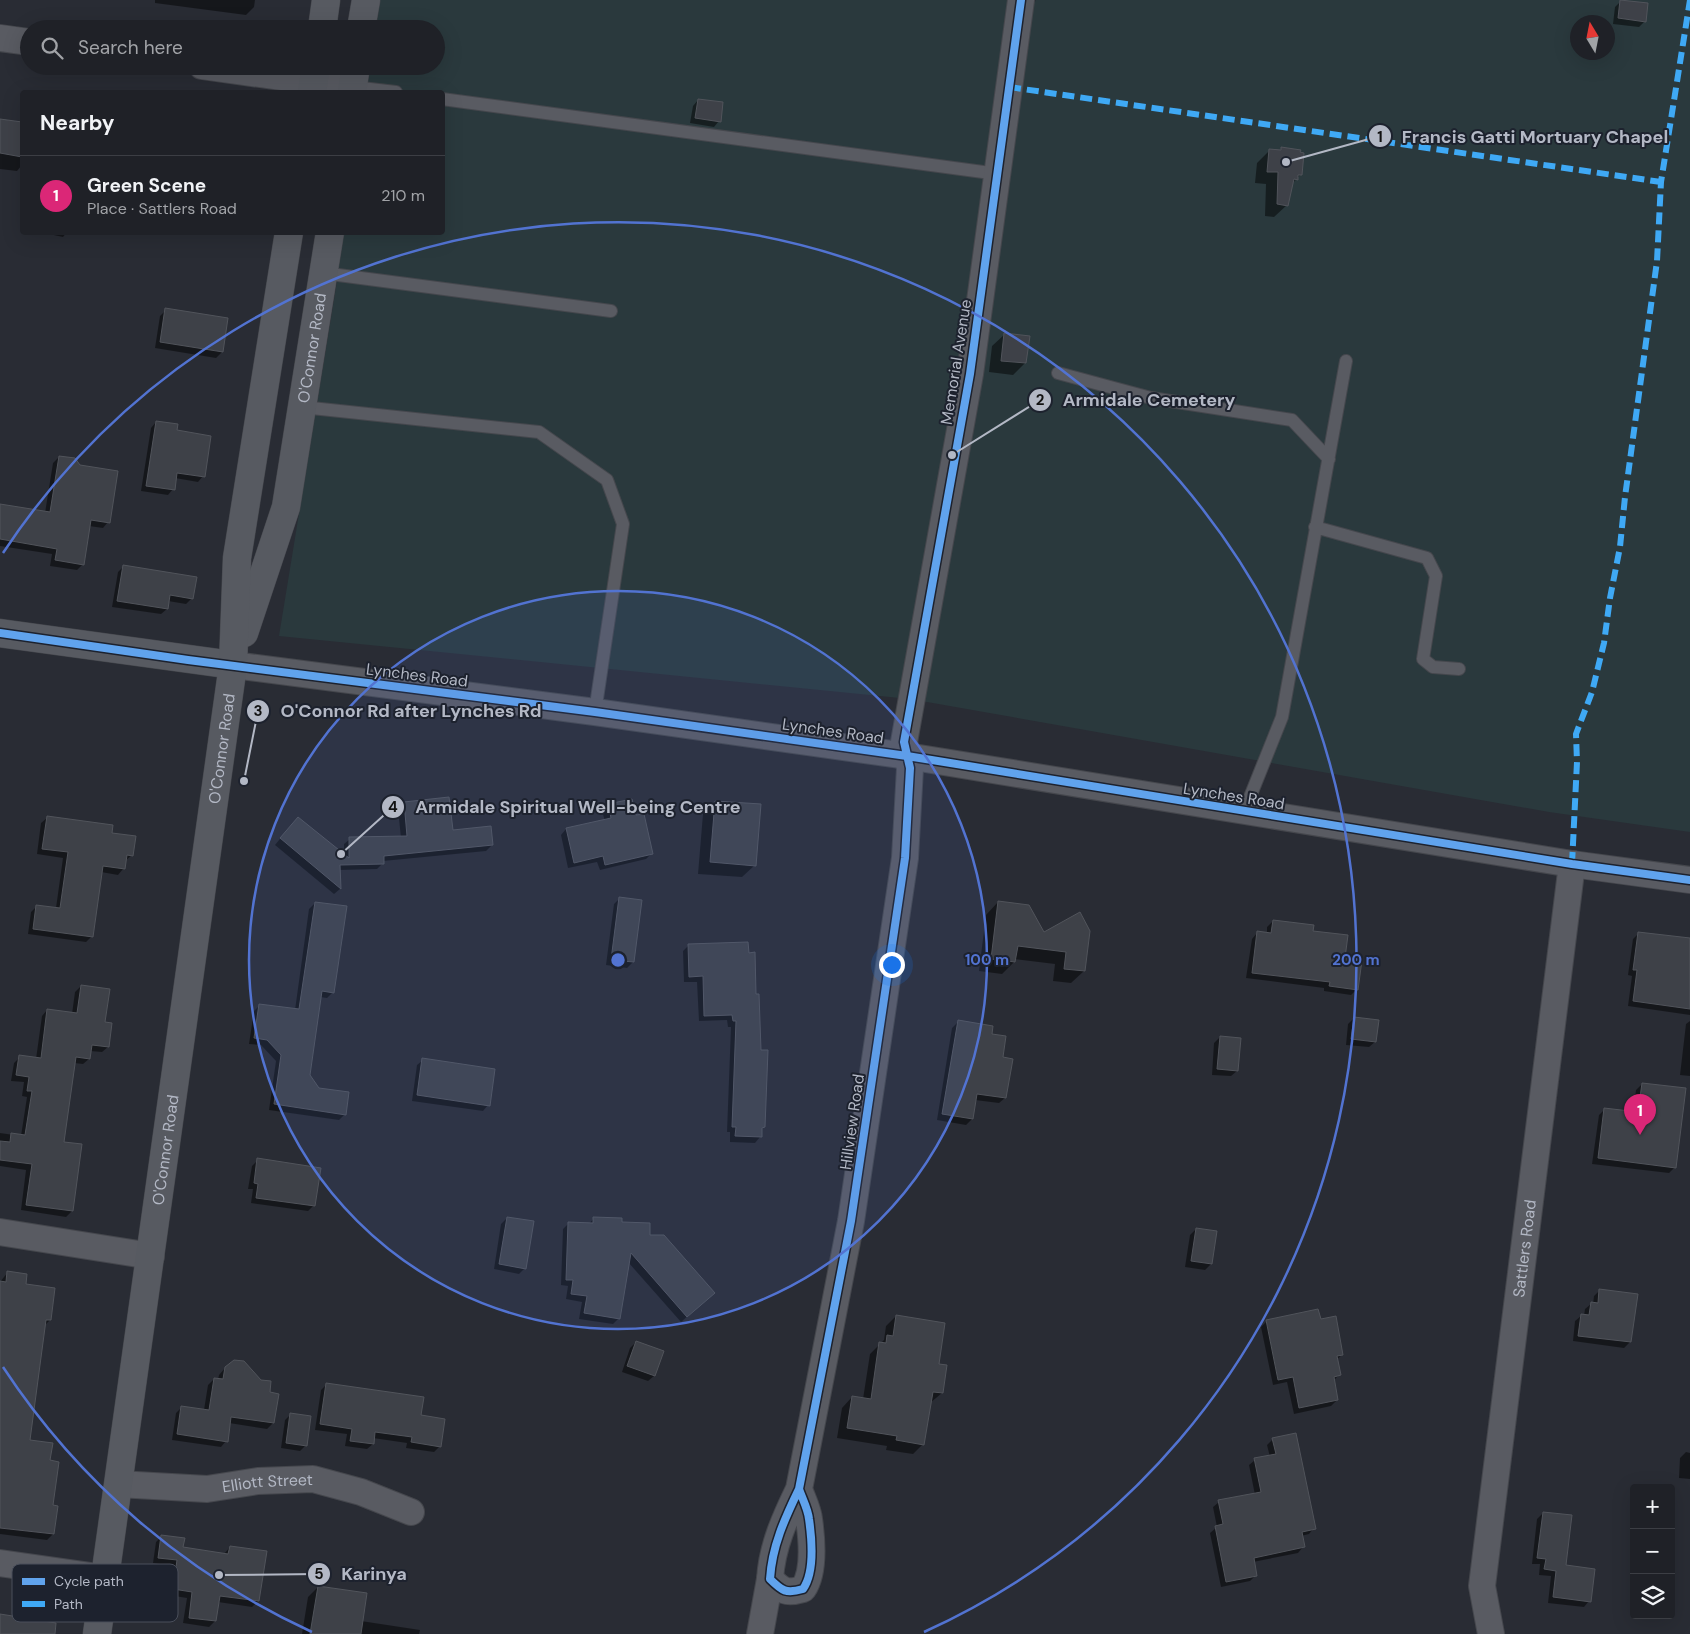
<!DOCTYPE html>
<meta charset="utf-8">
<style>
:root{--surface:#1f2127;--page:#27292f;--text:#f1f3f6;--muted:#a1a3a7;--line:#3c3e44;--accent:#db2777}
body{margin:0;font-family:"DM Sans",sans-serif;background:var(--page);color:var(--text)}
.controls{position:absolute;right:15px;bottom:15px;display:grid;overflow:hidden;border-radius:5px;box-shadow:0 5px 20px #0002}
.controls button{width:45px;height:45px;display:grid;place-items:center;padding:0;border:0;border-bottom:1px solid var(--line);background:var(--surface);color:var(--text);font:25px sans-serif}
.compass{position:absolute;left:1570px;top:15px;width:45px;height:45px;border-radius:50%;background:var(--surface);box-shadow:0 5px 20px #0002;rotate:350deg}
.you{position:absolute;left:891px;top:964px;width:18px;height:18px;margin:-12px;border:4px solid #fff;border-radius:50%;background:#1a73e8;box-shadow:0 0 0 8px #1a73e833}
.badge{display:grid;place-items:center;width:32px;height:32px;border-radius:50%;background:var(--accent);color:#fff;font-size:16px;font-weight:700}
.pin{position:absolute;translate:-50% -41px;filter:drop-shadow(0 1px 2px #0008)}
.pin::after{content:'';position:absolute;top:26px;width:18px;height:15px;background:inherit;clip-path:polygon(0 0,100% 0,50% 100%)}
.list{margin:0;padding:0;list-style:none}
h2{display:flex;justify-content:space-between;align-items:center;height:65px;margin:0;padding:0 20px;font-size:21px}
h2 small{font-size:16px;font-weight:400;color:var(--muted)}
.list li{display:grid;grid-template-columns:32px 1fr auto;gap:15px;align-items:center;box-sizing:border-box;height:80px;padding:0 20px;border-top:1px solid var(--line)}
.list b{display:block;font-size:19px;white-space:nowrap}
.list p{margin:0;font-size:16px;white-space:nowrap;color:var(--muted)}
.list em{font-size:16px;font-style:normal;color:var(--muted)}
.icon{flex:none;width:28px;height:28px;fill:none;stroke:currentColor;stroke-width:2;stroke-linecap:round;stroke-linejoin:round}
.map{position:relative;flex:none;width:1690px;height:1634px;overflow:hidden}
.search{position:absolute;background:var(--surface);box-shadow:0 5px 20px #0002;left:20px;top:20px;width:425px;height:55px;display:flex;align-items:center;gap:12px;box-sizing:border-box;padding:0 18px;border-radius:28px;color:var(--muted);font-size:19px}
.panel{position:absolute;background:var(--surface);box-shadow:0 5px 20px #0002;left:20px;top:90px;width:425px;height:145px;border-radius:5px}
.map>svg:first-child{display:block}
</style>
<div class="map">
<svg width="1690" height="1634" viewBox="0 0 1690 1634">
<rect width="100%" height="100%" fill="#292c34"/>
<path fill="#2a393d" fill-rule="evenodd" d="M376,0H1023L1035,2L1036,0H1690V832L1549,812L910,699L279,636L338,275L337,268L343,233L442,232V92H363L367,66H436V29H372ZM1578,22H1608V52H1578Z"/>
<path fill="#0007" d="M153,0H255L254,7L246,15L155,3V0Z
M1621,1L1645,21L1639,27L1613,24L1615,7Z
M698,100L719,121L714,127L690,123L693,106Z
M0,120L22,123V165L17,171L0,169Z
M1281,149L1301,174L1292,184L1287,205L1274,217L1265,216L1266,184L1255,183L1257,163L1270,150L1279,151Z
M40,232H67L63,237Z
M166,310L222,352L216,358L155,348L160,316Z
M1005,334L1025,363L1013,375L989,372L992,346Z
M156,422L175,431L203,476L198,482L175,478L173,489L168,495L141,491L151,428Z
M59,457L108,522L103,528L89,526L83,564L77,570L50,566L52,554L0,546V506L45,513L53,463Z
M124,566L192,598L186,604L168,601L167,609L161,614L112,607L118,572Z
M631,800L635,817L652,853L646,859L600,870L597,862L568,868L561,835L566,829L605,821L602,811L608,805Z
M715,802L755,865L742,877L698,874L703,814Z
M404,803L452,831L492,845L486,851L383,861V863L377,869L339,870L340,889L334,894L275,845L292,824L344,856V844L350,839L401,838L398,809Z
M47,818L111,834L132,855L125,861L123,869L118,875L101,872L92,936L86,942L28,934L31,912L37,906L56,908L63,858L37,854L41,823Z
M619,899L633,962L627,968L606,965L614,904Z
M998,902L1043,934L1079,914L1084,971L1071,983L1053,981L1055,964L1015,959L1014,962L1002,974L979,971L986,915Z
M315,903L333,992L327,998L320,997L309,1075L318,1089L345,1114L339,1120L269,1110L276,1061L261,1045L249,1044L254,1011L260,1005L295,1010L309,909Z
M1273,921L1312,932L1344,959L1357,989L1351,995L1324,991V988L1246,978L1252,939L1257,933L1267,934V927Z
M1639,933L1690,939V1015L1628,1006L1632,976L1628,975L1633,939Z
M689,945L754,995L764,1127L761,1130L760,1137L755,1143L730,1142V1132H727L731,1027H728L727,1020L699,1021L697,982H684L683,951Z
M81,986L104,1023L108,1047L102,1052L90,1051L89,1059L83,1064L74,1063L62,1143L72,1211L66,1217L21,1210L26,1170L0,1166V1133L21,1136L27,1097L22,1096L24,1082L11,1081L14,1063L20,1057L36,1059L42,1016L47,1010L72,1014L75,992Z
M1354,1018L1375,1042L1369,1047L1346,1045L1348,1024Z
M1690,1021V1076L1680,1075L1686,1024Z
M958,1022L991,1035L1001,1058L1005,1098L999,1103L975,1100L972,1119L966,1125L937,1120L952,1028Z
M1220,1037L1237,1071L1231,1076L1212,1075L1214,1043Z
M423,1060L488,1105L483,1111L412,1101L417,1065Z
M1642,1084L1675,1167L1669,1173L1592,1164L1599,1115L1605,1109L1633,1113L1636,1090Z
M258,1160L314,1205L308,1211L251,1203L253,1189H248L252,1166Z
M507,1218L525,1268L519,1274L494,1269L501,1224Z
M594,1218L621,1223L707,1299L681,1322L628,1262L619,1318L613,1324L579,1319L582,1302L566,1299L568,1286L561,1285L563,1229L569,1223L589,1224Z
M1196,1229L1211,1264L1205,1270L1185,1267L1190,1235Z
M8,1272L24,1286L50,1320L44,1326L29,1441L49,1461L53,1534L47,1540L0,1534V1282Z
M1600,1290L1630,1342L1624,1348L1573,1341L1575,1321L1581,1316H1584L1585,1309L1591,1304H1593L1594,1296Z
M896,1316L937,1365L942,1393L930,1403L923,1444L913,1454L886,1450L887,1446L837,1438L842,1408L852,1397L863,1399L870,1354L884,1340L886,1326Z
M1267,1321H1320L1342,1355L1336,1360L1339,1375L1333,1381L1337,1400L1331,1406L1294,1414L1287,1382L1273,1385L1261,1327Z
M636,1342L654,1376L648,1381L622,1372L630,1348Z
M225,1368L268,1393L273,1423L267,1429L229,1423L226,1441L221,1447L172,1440L176,1413L182,1407L204,1410L208,1385L214,1379L218,1380L219,1375Z
M327,1384L420,1416L440,1446L434,1452L406,1448L407,1443L373,1438V1444L367,1449L345,1446L347,1434L315,1430L321,1390Z
M291,1414L306,1445L300,1451L281,1448L285,1420Z
M1273,1439L1314,1528L1309,1534L1301,1536L1303,1547L1298,1553L1253,1562L1256,1575L1250,1581L1221,1587L1210,1533L1217,1527L1213,1507L1219,1502L1255,1495L1249,1465L1255,1460L1270,1457L1267,1445Z
M1686,1452L1690,1453V1479L1679,1478L1680,1458Z
M1543,1513L1564,1567L1589,1601L1584,1607L1548,1603L1551,1576L1539,1575L1540,1564H1532L1537,1519Z
M162,1536L182,1548L224,1554L230,1547L258,1601L252,1607L218,1602L215,1621L209,1627L183,1623L187,1598L168,1595L172,1566L153,1563L156,1542Z
M318,1587L361,1621L420,1630L419,1634H302L308,1597Z"/>
<path fill="#3e4148" stroke="#51545b" d="M1620,0L1648,3L1646,22L1618,18Z
M698,99L723,102L721,122L695,118Z
M0,119L22,122V157L0,153Z
M1281,147L1301,150L1300,152L1304,153L1302,175H1298V180L1294,179L1288,206L1277,204L1278,172H1267L1269,149L1281,150Z
M165,308L228,318L223,352L160,342Z
M1004,333L1030,336L1026,363L1001,361Z
M156,421L178,424L177,430L211,436L205,477L177,473L175,490L146,486Z
M59,456L75,458L80,465L118,471L110,523L91,520L84,565L55,560L57,549L0,539V504L50,512Z
M123,565L197,577L193,599L170,595L168,609L117,601Z
M449,797L453,830L491,826L493,845L384,856V864L340,865L341,889L280,838L298,817L349,858V837L407,836L404,802Z
M632,799L636,815L644,814L653,854L605,865L603,856L574,863L566,828L611,818L608,804Z
M715,801L761,804L756,866L710,862Z
M47,816L113,825L112,833L136,836L133,856L127,855L125,869L103,866L93,937L33,929L36,905L60,908L68,852L42,849Z
M619,897L642,900L634,962L611,960Z
M998,901L1029,905L1044,932L1080,912L1090,931L1085,971L1064,969L1066,952L1018,946L1015,962L991,959Z
M315,902L347,906L334,993L322,991L310,1075L319,1088L349,1092L346,1115L274,1104L281,1055L267,1040L254,1038L259,1004L299,1009Z
M1273,920L1314,925L1313,931L1348,935L1345,958L1362,960L1358,990L1329,986L1330,982L1252,973L1257,931L1271,933Z
M1638,932L1690,938V1009L1633,1001L1637,970H1633Z
M748,942L749,953L755,952L756,994H759L761,1050H768L765,1127L762,1128V1137L735,1136L736,1127H732L736,1021H733L732,1015L704,1016L703,976L689,977L688,944Z
M81,985L110,989L105,1022L112,1023L109,1047L92,1045L90,1059L76,1057L64,1142L82,1144L73,1211L26,1205L32,1164L0,1160V1141L10,1142L11,1133L25,1135L32,1091H27L29,1077L16,1075L19,1055L41,1058L47,1009L77,1013Z
M1354,1017L1379,1020L1376,1042L1351,1039Z
M958,1020L993,1026L992,1034L1006,1036L1003,1057L1013,1059L1006,1098L977,1094L973,1119L942,1114Z
M1220,1036L1241,1038L1238,1071L1217,1069Z
M422,1058L495,1069L490,1106L417,1095Z
M1642,1083L1686,1088L1676,1168L1598,1158L1604,1108L1638,1112Z
M257,1158L321,1168L315,1206L256,1198L258,1184L254,1183Z
M507,1217L534,1221L526,1269L499,1264Z
M593,1217L622,1218V1222L650,1223V1235H664L715,1293L687,1317L631,1253L620,1319L584,1313L587,1296L571,1294L573,1280H566L568,1222L593,1223Z
M1196,1228L1217,1231L1212,1264L1191,1261Z
M7,1271L27,1274L26,1284L55,1288L51,1320H46L30,1440L53,1443L50,1460L59,1462L53,1505L58,1506L54,1534L0,1528V1281L6,1282Z
M1599,1289L1638,1294L1631,1342L1578,1336L1581,1314L1589,1315L1591,1302L1598,1303Z
M1318,1309L1321,1319L1336,1316L1343,1355L1337,1356L1341,1375L1334,1377L1338,1400L1299,1408L1293,1377L1278,1380L1266,1320Z
M896,1315L945,1323L939,1364L947,1365L943,1393L933,1392L924,1445L896,1440L897,1436L847,1428L852,1396L871,1399L879,1342L886,1343L887,1335L893,1336Z
M636,1341L664,1351L655,1376L627,1366Z
M234,1360L244,1361L261,1380L271,1381L270,1392L279,1394L274,1423L231,1417L228,1442L177,1434L181,1406L209,1410L214,1378L223,1379L225,1367Z
M326,1383L424,1397L421,1415L445,1419L441,1447L411,1442L412,1437L375,1432L374,1444L350,1441L352,1429L320,1424Z
M290,1413L311,1416L307,1446L286,1443Z
M1296,1433L1316,1529L1302,1532L1305,1547L1254,1558L1257,1576L1226,1582L1215,1526L1223,1524L1218,1500L1261,1492L1254,1458L1276,1454L1272,1438Z
M1543,1512L1572,1515L1566,1565L1595,1569L1591,1602L1553,1597L1556,1571L1544,1569L1546,1559L1537,1558Z
M161,1535L185,1538L183,1547L228,1554L230,1546L267,1551L259,1601L220,1596L216,1621L189,1618L192,1592L173,1589L177,1560L158,1558Z
M318,1586L367,1593L361,1634H310Z
M0,1614L56,1623L55,1634H0Z"/>
<g fill="none" stroke-linecap="round" stroke-linejoin="round">
<defs>
<path id="lane" d="M353,87L396,92
M442,99L998,174
M323,273L611,311
M1058,373L1151,398L1292,420L1329,459
M302,407L539,432L607,480L623,524L595,712
M1315,527L1427,558L1436,576L1423,659L1433,667L1459,669
M1244,812L1282,717L1346,361"/>
<g id="street">
<path d="M0,38L29,42"/>
<path d="M202,66L353,87"/>
<path d="M233,665L595,712L907,756L1572,864L1690,880"/>
<path d="M0,1232L151,1256"/>
<path id="s1" d="M118,1484L207,1489L258,1481L313,1479L361,1492L411,1512"/>
<path d="M799,1489C802,1498 808,1509 809,1519C812,1540 815,1572 803,1589C786,1594 782,1591 770,1579C772,1546 785,1518 799,1489L851,1221L905,858L910,768L904,742L970,374L1021,0"/>
<path d="M0,1563L105,1578"/>
<path d="M760,1634L770,1579"/>
<path id="s2" d="M1491,1634L1482,1586L1572,864"/>
</g>
<g id="secondary">
<path d="M322,29L326,0"/>
<path d="M361,29L366,0"/>
<path d="M312,92L316,66"/>
<path d="M352,92L356,66"/>
<path d="M0,633L233,665"/>
<path id="s3" d="M244,633L286,507L330,232"/>
<path id="s4" d="M97,1634L233,665L237,558L289,232"/>
</g>
</defs>
<use href="#lane" stroke="#45474d" stroke-width="14"/>
<use href="#street" stroke="#45474d" stroke-width="28"/>
<use href="#secondary" stroke="#45474d" stroke-width="29"/>
<use href="#lane" stroke="#595b62" stroke-width="12"/>
<use href="#street" stroke="#595b62" stroke-width="26"/>
<use href="#secondary" stroke="#575a61" stroke-width="28"/>
<path stroke="#3fa9f5" stroke-width="6" stroke-dasharray="12 6" stroke-linecap="butt" d="M1009,87L1661,182
M1572,864L1577,762L1576,734L1592,692L1604,643L1610,598L1620,547L1625,497L1657,261L1661,182L1690,0"/>
<defs>
<path id="cycleway" d="M0,633L188,660L595,712L907,756L1572,864L1690,880
M799,1489C802,1498 808,1509 809,1519C812,1540 815,1572 803,1589C786,1594 782,1591 770,1579C772,1546 785,1518 799,1489L851,1221L905,858L910,768L904,742L970,374L1021,0"/>
</defs>
<use href="#cycleway" stroke="#1d222e" stroke-width="11"/>
<use href="#cycleway" stroke="#60a3ed" stroke-width="8"/>
</g>
<circle cx="618" cy="960" r="369" fill="#5273d1" fill-opacity=".12"/>
<g fill="none" stroke="#5273d1" stroke-width="2.5">
<circle cx="618" cy="960" r="369"/>
<path d="M312 1632A738 738 0 0 1 3 1367M3 553A738 738 0 1 1 924 1632"/>
</g>
<g text-anchor="middle" dominant-baseline="central" stroke-width="4" stroke-linejoin="round" paint-order="stroke">
<g font-size="16" fill="#b3b8c5" stroke="#1d222e">
<text stroke="none"><textPath href="#s3" startOffset="294">O'Connor Road</textPath></text>
<text transform="translate(956 362) rotate(-81)">Memorial Avenue</text>
<text transform="translate(417 675) rotate(7)">Lynches Road</text>
<text transform="translate(833 731) rotate(8)">Lynches Road</text>
<text stroke="none"><textPath href="#s4" startOffset="894">O'Connor Road</textPath></text>
<text transform="translate(1234 796) rotate(9)">Lynches Road</text>
<text transform="translate(852 1122) rotate(-82)">Hillview Road</text>
<text stroke="none"><textPath href="#s4" startOffset="489">O'Connor Road</textPath></text>
<text stroke="none"><textPath href="#s2" startOffset="389">Sattlers Road</textPath></text>
<text stroke="none"><textPath href="#s1" startOffset="150">Elliott Street</textPath></text>
</g>
</g>
<rect x="12" y="1564" width="166" height="58" rx="8" fill="#1d222e" stroke="#4a4f5b" stroke-width="1"/>
<rect x="22" y="1578" width="23" height="7" fill="#60a3ed"/>
<rect x="22" y="1601" width="23" height="6" fill="#3fa9f5"/>
<g font-size="14" fill="#b3b8c5">
<text x="54" y="1586">Cycle path</text>
<text x="54" y="1609">Path</text>
</g>
<circle cx="618" cy="960" r="8" fill="#5273d1" stroke="#1d222e" stroke-width="2.5"/>
<g font-size="15" text-anchor="middle" font-weight="bold" fill="#5273d1" stroke="#1d222e" stroke-width="4" stroke-linejoin="round" paint-order="stroke">
<text x="987" y="965">100 m</text>
<text x="1356" y="965">200 m</text>
</g>
<path fill="none" stroke="#b3b8c5" stroke-width="2" d="M1286 162L1380 136M952 455L1040 400M244 781L258 711M341 854L393 807M219 1575L319 1574"/>
<g fill="#b3b8c5" stroke="#1d222e" stroke-width="2">
<circle cx="1286" cy="162" r="5"/>
<circle cx="952" cy="455" r="5"/>
<circle cx="244" cy="781" r="5"/>
<circle cx="341" cy="854" r="5"/>
<circle cx="219" cy="1575" r="5"/>
<circle cx="1380" cy="136" r="12"/>
<circle cx="1040" cy="400" r="12"/>
<circle cx="258" cy="711" r="12"/>
<circle cx="393" cy="807" r="12"/>
<circle cx="319" cy="1574" r="12"/>
</g>
<g font-size="15" text-anchor="middle" font-weight="bold" fill="#111">
<text x="1380" y="142">1</text>
<text x="1040" y="405">2</text>
<text x="258" y="716">3</text>
<text x="393" y="812">4</text>
<text x="319" y="1579">5</text>
</g>
<g font-size="18" text-anchor="middle" font-weight="bold" fill="#b3b8c5" stroke="#1d222e" stroke-width="4" stroke-linejoin="round" paint-order="stroke">
<text x="1535" y="143">Francis Gatti Mortuary Chapel</text>
<text x="1149" y="406">Armidale Cemetery</text>
<text x="411" y="717">O'Connor Rd after Lynches Rd</text>
<text x="578" y="813">Armidale Spiritual Well-being Centre</text>
<text x="374" y="1580">Karinya</text>
</g>
</svg>
<div class="controls">
<button>+</button>
<button>−</button>
<button><svg class="icon" aria-label="layers" viewBox="0 0 24 24"><path d="M12 4l9 5-9 5-9-5zM3 14l9 5 9-5"/></svg></button>
</div>
<svg class="compass" viewBox="-18 -18 36 36"><path d="M0-13l5 13h-10z" fill="#e53935"/><path d="M0 13l5-13h-10z" fill="#a1a3a7"/></svg>
<div class="you"></div>
<div class="pin badge" style="left:1640px;top:1135px">1</div>
<div class="search"><svg class="icon" aria-label="search" viewBox="0 0 24 24"><circle cx="10" cy="10" r="6"/><path d="M15 15l6 6"/></svg>Search here</div>
<section class="panel">
<h2>Nearby<small></small></h2>
<ul class="list">
<li><span class="badge">1</span><div><b>Green Scene</b><p>Place · Sattlers Road</p></div><em>210 m</em></li>
</ul>
</section>
</div>
